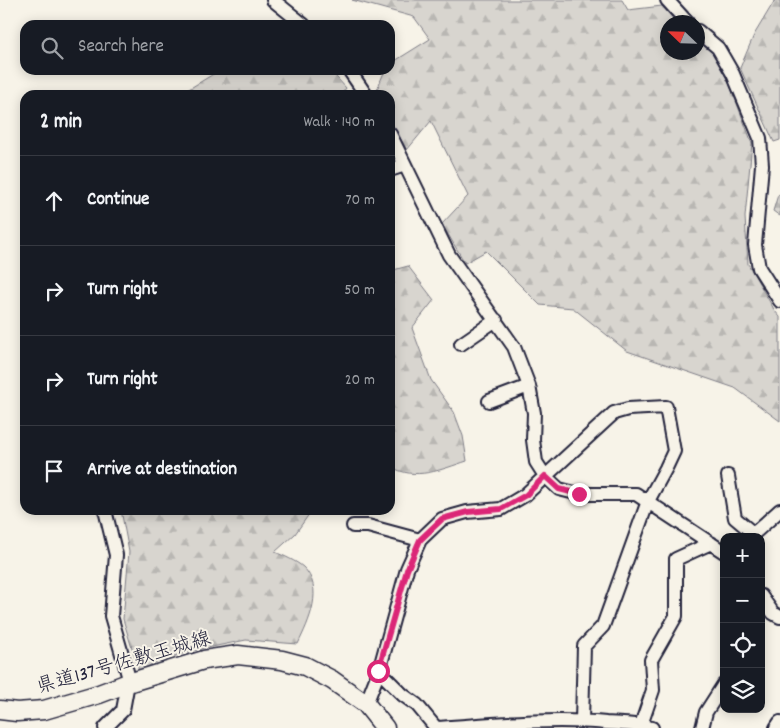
<!DOCTYPE html>
<meta charset="utf-8">
<style>
:root{--surface:#171b24;--page:#242831;--text:#f1f3f6;--muted:#9ea1a6;--line:#363941}
body{margin:0;font-family:Dekko,"Klee One",sans-serif;background:var(--page);color:var(--text)}
.controls{position:absolute;right:15px;bottom:15px;display:grid;overflow:hidden;border-radius:10px;box-shadow:0 2px 12px #0003}
.controls button{width:45px;height:45px;display:grid;place-items:center;padding:0;border:0;border-bottom:1px solid var(--line);background:var(--surface);color:var(--text);font:25px sans-serif}
.compass{position:absolute;left:660px;top:15px;width:45px;height:45px;border-radius:50%;background:var(--surface);box-shadow:0 2px 12px #0003;rotate:293deg}
.stop{position:absolute;width:15px;height:15px;margin:-11px;border:4px solid #db2777;border-radius:50%;background:#fff}
.stop.end{background:#db2777;border-color:#fff;box-shadow:0 1px 5px #0008}
.list{margin:0;padding:0;list-style:none}
h2{display:flex;justify-content:space-between;align-items:center;height:65px;margin:0;padding:0 20px;font-size:21px}
h2 small{font-size:16px;font-weight:400;color:var(--muted)}
.list li{display:grid;grid-template-columns:32px 1fr auto;gap:15px;align-items:center;box-sizing:border-box;height:90px;padding:0 20px;border-top:1px solid var(--line)}
.list b{display:block;font-size:19px;white-space:nowrap}
.list em{font-size:16px;font-style:normal;color:var(--muted)}
.icon{flex:none;width:28px;height:28px;fill:none;stroke:currentColor;stroke-width:2;stroke-linecap:round;stroke-linejoin:round}
.map{position:relative;flex:none;width:780px;height:728px;overflow:hidden}
.search{position:absolute;background:var(--surface);box-shadow:0 2px 12px #0003;left:20px;top:20px;width:375px;height:55px;display:flex;align-items:center;gap:12px;box-sizing:border-box;padding:0 18px;border-radius:15px;color:var(--muted);font-size:19px}
.panel{position:absolute;background:var(--surface);box-shadow:0 2px 12px #0003;left:20px;top:90px;width:375px;height:425px;border-radius:15px}
.map>svg:first-child{display:block}
</style>
<div class="map">
<svg width="780" height="728" viewBox="0 0 780 728">
<defs>
<pattern id="forest-firs" width="22" height="20" patternUnits="userSpaceOnUse" patternTransform="scale(1.25)"><rect width="22" height="20" fill="#d8d5cf"/><path d="M5 1l3.5 6h-7zM16 11l3.5 6h-7z" fill="#b9b7b3"/></pattern>
</defs>
<rect width="100%" height="100%" fill="#f7f3e8"/>
<filter id="ink" filterUnits="userSpaceOnUse"><feTurbulence type="fractalNoise" baseFrequency=".02" numOctaves="2"/><feDisplacementMap in="SourceGraphic" scale="10" xChannelSelector="R" yChannelSelector="G"/><feConvolveMatrix kernelMatrix="1 2 1 2 8 2 1 2 1" color-interpolation-filters="sRGB"/></filter>
<g filter="url(#ink)">
<path fill="url(#forest-firs)" stroke="#7d7c85" d="M352,0H622L628,10L662,6L676,22H668V52H698V41L713,53L729,83L752,143L745,217L748,264L775,311L780,317V421L735,388L627,351L573,308L540,305L486,251L465,263L442,224L468,196L431,121L407,150L390,120V95L375,94L385,70H390V64L430,39L414,17Z
M775,0H780V140L774,142L740,68L754,35Z
M220,70H330L346,88L341,95H179Z
M780,194V216L773,211L778,195Z
M408,266L434,300L412,328L431,380L454,412L463,436L467,461C442,469 415,482 390,466V271Z
M121,510H312L295,534L275,552C284,556 296,561 303,567C325,588 309,621 298,644L246,640L192,651L160,660L139,671L123,619L129,552Z"/>
<g fill="none" stroke-linecap="round" stroke-linejoin="round">
<defs>
<path id="minor" d="M273,0L304,25
M667,0L687,22
M698,31L718,48L733,74L760,138L762,165L755,245L759,268L780,301
M349,70L366,95
M390,134L449,255L514,347L529,386L534,413L533,440L536,462L545,476L559,489L579,494H636L724,552
M390,170L405,165
M461,344L496,320
M489,401L529,386
M728,476L735,518L754,534
M353,526H368L420,540
M750,537L780,510
M761,596L773,613L780,617
M379,671L407,569L420,540L442,519L467,512L501,509L525,495L614,413L628,409L666,407L674,451L666,468L648,501L603,626L584,646L582,721
M366,704L379,671L403,695L417,705L436,728
M641,725L653,690L651,660L676,616V559L711,543
M105,728L123,710L128,683V675L111,616L116,555L105,510
M437,728C493,724 550,718 606,723C622,724 637,724 652,728
M702,728L706,712L724,684
M776,728L780,722"/>
<path id="secondary" d="M0,710L17,712L44,710L99,694L128,683L204,660L238,655L282,660L305,666L332,680L366,704L385,728"/>
</defs>
<use href="#minor" stroke="#22223b" stroke-width="16"/>
<use href="#secondary" stroke="#22223b" stroke-width="21"/>
<use href="#minor" stroke="#f7f3e8" stroke-width="12"/>
<use href="#secondary" stroke="#f7f3e8" stroke-width="18"/>
</g>
</g>
<g fill="none" stroke-linecap="round" stroke-linejoin="round" filter="url(#ink)">
<path stroke="#db2777" stroke-width="6" d="M378,671L407,570L420,540L442,519L468,512L501,509L526,495L545,476L559,489L579,494"/>
</g>
<g text-anchor="middle" dominant-baseline="central" stroke-width="4" stroke-linejoin="round" paint-order="stroke">
<g font-size="20" fill="#22223b" stroke="#f7f3e8">
<text transform="translate(124 664) rotate(-16)">県道137号佐敷玉城線</text>
</g>
</g>
</svg>
<div class="controls">
<button>+</button>
<button>−</button>
<button><svg class="icon" aria-label="locate" viewBox="0 0 24 24"><circle cx="12" cy="12" r="6"/><path d="M12 2v4M12 18v4M2 12h4M18 12h4"/></svg></button>
<button><svg class="icon" aria-label="layers" viewBox="0 0 24 24"><path d="M12 4l9 5-9 5-9-5zM3 14l9 5 9-5"/></svg></button>
</div>
<svg class="compass" viewBox="-18 -18 36 36"><path d="M0-13l5 13h-10z" fill="#e53935"/><path d="M0 13l5-13h-10z" fill="#9ea1a6"/></svg>
<div class="stop" style="left:378px;top:671px"></div>
<div class="stop end" style="left:579px;top:494px"></div>
<div class="search"><svg class="icon" aria-label="search" viewBox="0 0 24 24"><circle cx="10" cy="10" r="6"/><path d="M15 15l6 6"/></svg>Search here</div>
<section class="panel">
<h2>2 min<small>Walk · 140 m</small></h2>
<ul class="list">
<li><svg class="icon" aria-label="ahead" viewBox="0 0 24 24"><path d="M12 20V5M6 11l6-6 6 6"/></svg><div><b>Continue</b></div><em>70 m</em></li>
<li><svg class="icon" aria-label="right" viewBox="0 0 24 24"><path d="M7 20v-9h11M14 6l5 5-5 5"/></svg><div><b>Turn right</b></div><em>50 m</em></li>
<li><svg class="icon" aria-label="right" viewBox="0 0 24 24"><path d="M7 20v-9h11M14 6l5 5-5 5"/></svg><div><b>Turn right</b></div><em>20 m</em></li>
<li><svg class="icon" aria-label="arrive" viewBox="0 0 24 24"><path d="M6 21V4h12l-3 4 3 4H6"/></svg><div><b>Arrive at destination</b></div></li>
</ul>
</section>
</div>
